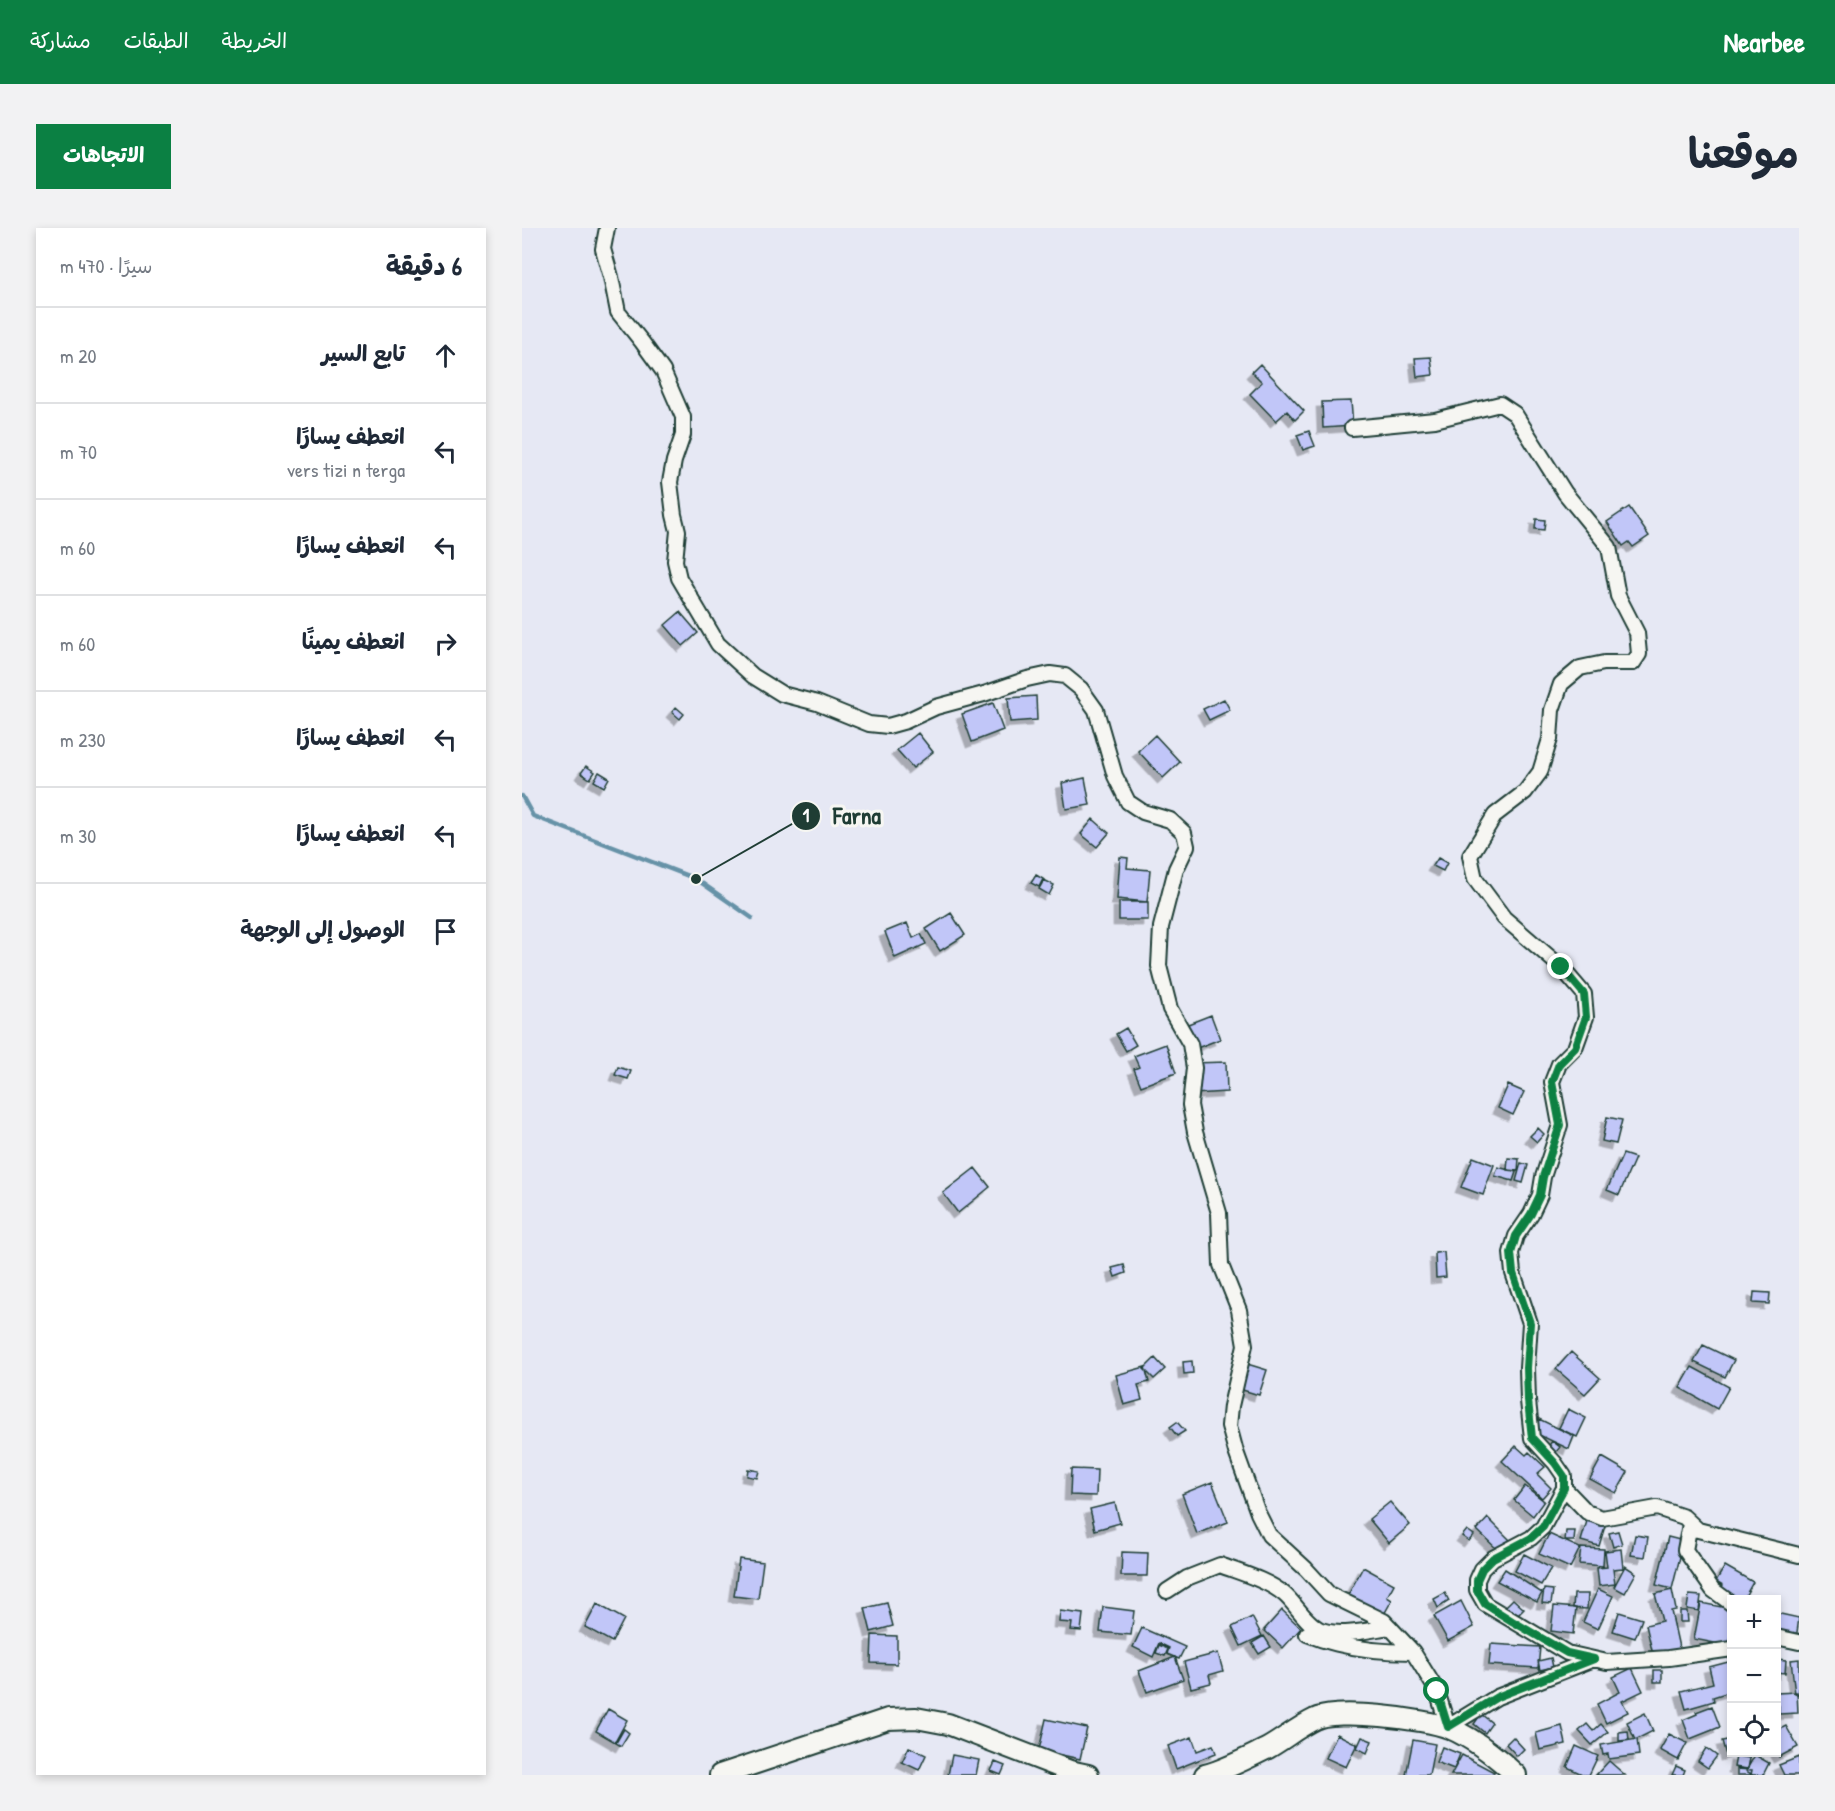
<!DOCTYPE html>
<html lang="ar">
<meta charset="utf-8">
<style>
:root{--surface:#fff;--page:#f2f2f3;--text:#1f2937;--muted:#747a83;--line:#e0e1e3;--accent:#0b8043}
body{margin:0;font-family:"Patrick Hand","Playpen Sans Arabic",sans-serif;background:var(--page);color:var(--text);direction:rtl}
.controls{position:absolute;right:18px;bottom:18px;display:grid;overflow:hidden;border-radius:0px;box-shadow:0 3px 9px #0003}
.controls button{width:54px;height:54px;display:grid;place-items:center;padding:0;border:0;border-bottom:2px solid var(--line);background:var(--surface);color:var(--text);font:30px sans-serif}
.stop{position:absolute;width:18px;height:18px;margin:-14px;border:4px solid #0b8043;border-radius:50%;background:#fff}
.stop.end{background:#0b8043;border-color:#fff;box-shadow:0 2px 6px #0008}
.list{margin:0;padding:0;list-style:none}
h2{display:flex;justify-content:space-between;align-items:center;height:78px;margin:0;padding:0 24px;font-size:26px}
h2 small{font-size:20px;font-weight:400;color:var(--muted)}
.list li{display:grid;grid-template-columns:39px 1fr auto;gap:18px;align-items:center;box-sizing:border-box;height:96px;padding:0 24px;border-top:2px solid var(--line)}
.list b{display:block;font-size:22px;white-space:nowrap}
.list p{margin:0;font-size:20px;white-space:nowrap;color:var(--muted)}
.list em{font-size:20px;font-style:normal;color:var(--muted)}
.icon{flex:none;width:33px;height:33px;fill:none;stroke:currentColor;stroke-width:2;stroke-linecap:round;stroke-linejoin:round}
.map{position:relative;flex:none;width:1277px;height:1547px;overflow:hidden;direction:ltr;border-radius:0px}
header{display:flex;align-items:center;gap:36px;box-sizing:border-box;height:84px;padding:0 30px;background:var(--accent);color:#fff}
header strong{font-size:28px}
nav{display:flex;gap:33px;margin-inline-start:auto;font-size:21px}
.intro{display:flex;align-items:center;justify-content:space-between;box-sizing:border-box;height:144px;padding:0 36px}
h1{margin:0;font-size:42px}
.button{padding:15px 27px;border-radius:0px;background:var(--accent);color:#fff;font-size:21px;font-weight:700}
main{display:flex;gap:36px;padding:0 36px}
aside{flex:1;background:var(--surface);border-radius:0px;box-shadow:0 3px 9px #0003}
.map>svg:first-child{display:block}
</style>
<header>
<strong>Nearbee</strong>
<nav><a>الخريطة</a><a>الطبقات</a><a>مشاركة</a></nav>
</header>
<div class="intro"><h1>موقعنا</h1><a class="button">الاتجاهات</a></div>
<main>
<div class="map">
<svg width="1277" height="1547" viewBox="0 0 1277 1547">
<defs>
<filter id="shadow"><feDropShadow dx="-5.5" dy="5.5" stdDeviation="0" flood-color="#0004"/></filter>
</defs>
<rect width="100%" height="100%" fill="#e6e8f4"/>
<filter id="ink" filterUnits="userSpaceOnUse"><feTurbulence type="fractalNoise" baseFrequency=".0167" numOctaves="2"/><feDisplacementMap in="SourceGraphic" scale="12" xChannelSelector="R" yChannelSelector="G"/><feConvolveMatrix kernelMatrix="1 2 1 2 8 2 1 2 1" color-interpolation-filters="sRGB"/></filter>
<g filter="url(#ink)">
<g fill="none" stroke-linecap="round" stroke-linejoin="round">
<path stroke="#6692a7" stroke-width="4.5" d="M0,568L11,588L174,651L230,690"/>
</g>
<path fill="#c1c6f8" stroke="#1f3d34" stroke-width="1.5" filter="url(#shadow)" d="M909,129L911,147L895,149L893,130Z
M738,136L782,183L773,192L765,183L754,193L728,166L740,154L730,144Z
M829,173L831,198L801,200L800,174Z
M787,203L793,218L781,222L775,207Z
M1107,279L1127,308L1111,319L1107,314L1101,318L1085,294Z
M1014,291L1023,292L1022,302L1013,301Z
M158,384L176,405L161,418L143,397Z
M514,468L515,492L488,494L486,470Z
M702,471L708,482L687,492L681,481Z
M471,475L481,502L450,514L440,486Z
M154,479L162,486L158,491L150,484Z
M396,505L411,524L391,540L375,522Z
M633,507L658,534L641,550L616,523Z
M64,538L73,544L68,551L59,545Z
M77,544L87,550L82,559L72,553Z
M563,550L568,577L544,581L540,555Z
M571,591L587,605L575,619L559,606Z
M598,629L606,630L605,640L628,642L625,674L595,671Z
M916,630L925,635L921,643L911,638Z
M514,647L521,651L517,659L509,655Z
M522,652L532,657L527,667L517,661Z
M597,674H626V692H597Z
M429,685L443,707L418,723L404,701Z
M385,695L391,710L399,706L404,716L373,730L363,704Z
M689,787L698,811L670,822L661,798Z
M604,800L614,817L604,823L594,806Z
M644,816L654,845L619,858L612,841L617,839L612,828Z
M704,834L705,864L672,866L671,835Z
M96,839L109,843L106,851L93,847Z
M986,857L1002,864L991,887L976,880Z
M1085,889L1100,892L1094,916L1080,913Z
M1016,900L1022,906L1015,914L1008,908Z
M1101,926L1113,930L1097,967L1085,962Z
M951,929L972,937L961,967L939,959Z
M986,930L997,931L996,943L985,942Z
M999,935L1006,937L1001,955L994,953Z
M976,939L994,944L991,953L973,948Z
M453,940L468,959L436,985L421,965Z
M922,1024L924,1049L914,1050L913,1025Z
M602,1037L604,1045L593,1049L590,1040Z
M1232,1064L1248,1065L1247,1076L1231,1075Z
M1181,1117L1212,1132L1203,1149L1172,1134Z
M1049,1124L1078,1150L1063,1166L1034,1141Z
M633,1130L643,1141L632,1151L622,1141Z
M670,1133L671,1145L662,1146L661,1134Z
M722,1135L745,1142L737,1167L714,1160Z
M623,1139L627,1154L616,1157L620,1172L602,1177L594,1147Z
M1170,1139L1207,1159L1195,1181L1158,1160Z
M1046,1181L1064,1190L1055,1209L1037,1200Z
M1017,1191L1052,1208L1047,1221L1011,1204Z
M655,1194L663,1203L655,1208L648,1199Z
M1030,1213L1038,1219L1031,1228L1024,1222Z
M994,1218L1004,1227L1007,1224L1023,1239L1015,1246L1029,1260L1020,1270L980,1233Z
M1080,1229L1106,1244L1094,1265L1068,1251Z
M226,1241L237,1243L235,1250L225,1248Z
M549,1241L575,1242L574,1268L548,1267Z
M690,1254L706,1294L675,1306L660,1266Z
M1003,1258L1022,1273L1011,1288L992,1272Z
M868,1274L888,1297L867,1315L847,1291Z
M593,1275L598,1295L573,1302L568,1281Z
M966,1290L990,1314L979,1325L955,1302Z
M1065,1293L1083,1298L1077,1318L1059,1313Z
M945,1302L952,1307L947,1313L940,1308Z
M1044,1303H1053L1052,1313H1043Z
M1096,1303L1100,1316L1091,1319L1087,1305Z
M1027,1306L1058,1320L1048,1340L1017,1326Z
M1113,1307L1126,1309L1123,1329L1109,1327Z
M1146,1309L1162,1313L1150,1361L1134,1357Z
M1059,1320L1082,1321L1081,1338L1057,1336Z
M1099,1321L1101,1340L1091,1341L1093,1356L1077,1358L1075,1340L1085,1339L1083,1323Z
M600,1324L626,1325L625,1348H599Z
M1002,1326L1029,1340L1019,1357L993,1343Z
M217,1331L241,1334L236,1371L212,1368Z
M1103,1338L1114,1345L1103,1365L1092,1359Z
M1203,1338L1231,1354L1221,1372H1214L1198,1363L1201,1357L1194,1353Z
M841,1339L872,1356L865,1369L870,1372L861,1388L825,1369Z
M983,1341L1020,1365L1015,1374L975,1353Z
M1022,1361L1031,1362L1029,1376L1020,1375Z
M1076,1361L1091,1368L1076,1401L1061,1394Z
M1150,1362L1154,1382L1149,1383L1158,1424L1132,1431L1124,1397L1140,1393L1133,1366Z
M923,1365L927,1373L916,1380L912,1371Z
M1052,1366H1066L1065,1381L1051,1380Z
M1167,1367L1179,1368L1177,1383L1165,1381Z
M991,1371L1002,1381L994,1389L983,1379Z
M939,1373L952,1399L926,1413L912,1388Z
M365,1375L371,1398L349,1404L343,1380Z
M1179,1375L1210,1381L1208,1418L1172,1411Z
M75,1376L102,1391L90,1414L63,1399Z
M1032,1378L1054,1380L1051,1406L1029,1403Z
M581,1379L612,1383L609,1407L578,1404Z
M760,1382L779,1400L761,1420L742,1402Z
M538,1383L561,1386L559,1403L549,1402L550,1395L537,1394Z
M1158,1383H1165L1166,1394H1158Z
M1097,1384L1120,1391L1113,1410L1091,1403Z
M1254,1385L1277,1390L1274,1411L1254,1406Z
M730,1389L740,1408L719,1418L710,1399Z
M620,1400L663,1419L657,1431L645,1426L647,1420L637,1415L631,1429L611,1419Z
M350,1407L375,1408V1436L349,1435Z
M742,1408L749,1419L737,1426L730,1415Z
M969,1416L1018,1419L1016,1440L967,1437Z
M637,1417L646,1421L643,1428L634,1425Z
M696,1425L701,1443L687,1447L689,1455L669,1460L662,1434Z
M653,1429L661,1451L625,1464L617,1443Z
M1029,1430L1031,1439L1018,1442L1016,1433Z
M1254,1431L1264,1432L1263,1445L1254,1444Z
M1277,1431V1466H1273L1269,1432Z
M1210,1433V1463L1191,1469L1192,1473L1164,1481L1159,1463L1191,1455L1187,1439Z
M1110,1440L1121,1463L1100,1473L1106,1484L1084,1495L1075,1476L1098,1464L1091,1449Z
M1132,1442H1140V1454H1132Z
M1275,1464L1276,1485L1257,1486V1478L1254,1479V1465Z
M1190,1478L1198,1499L1168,1511L1161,1492L1175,1486L1174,1484Z
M86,1481L105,1492L93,1514L74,1503Z
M1123,1485L1131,1503L1113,1512L1105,1494Z
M959,1486L970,1495L963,1505L952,1496Z
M524,1491L565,1500L558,1531L517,1522Z
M1065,1496L1071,1503L1079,1496L1086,1504L1070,1517L1057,1503Z
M1040,1498L1044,1516L1018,1522L1014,1505Z
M1264,1498L1276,1519L1257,1529L1254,1524V1503Z
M102,1501L107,1505L99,1518L94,1515Z
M1106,1503L1107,1512L1097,1513V1504Z
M815,1506L835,1516L824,1539L804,1530Z
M1147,1506L1165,1515L1156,1532L1138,1522Z
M670,1509L675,1523L691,1517L694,1525L654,1541L646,1518Z
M840,1509L850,1513L845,1525L835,1520Z
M991,1509L1002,1521L995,1528L984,1516Z
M1115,1511L1117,1527L1087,1531L1086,1526L1081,1527L1079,1517Z
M1210,1511V1524H1214L1204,1527L1200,1513Z
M891,1512L913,1516L907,1547H884Z
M1054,1518L1076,1528L1067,1547H1062L1045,1539Z
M387,1519L404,1527L397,1542L380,1534Z
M920,1519L938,1526L932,1541L914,1534Z
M1184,1520L1195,1528L1186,1540L1176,1533Z
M430,1527L457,1532L454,1547H426Z
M940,1527L972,1544L970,1547H929Z
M1233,1527L1247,1535L1241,1547H1231L1224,1543Z
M1214,1528L1228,1530L1226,1541L1212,1539Z
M1277,1529V1547H1262L1257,1537Z
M1087,1533L1103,1547H1074Z
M473,1534L483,1538L479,1547L469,1543Z
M1154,1538L1163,1542L1161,1547H1150Z
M1215,1541L1230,1542L1229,1547H1215Z"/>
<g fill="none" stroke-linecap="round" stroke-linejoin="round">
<defs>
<path id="minor" d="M85,0L81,21L89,49L96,84L120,114L141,143L161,189V207L152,233L148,254L152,287L156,303L153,333L157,350L196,416L231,448L260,466L295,475L347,496L366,498L384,493L414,479L462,466L505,451L528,446L543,448L559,461L574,482L593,548L606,574L621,584L648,592L662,605L665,618L654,641L639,699L637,738L648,781L668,816L672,840L668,877L673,904L697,985L699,1037L717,1082L723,1117L709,1178L707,1198L714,1224L736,1285L747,1307L784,1341L807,1366L862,1393L891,1424L915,1463L926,1499L975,1469L1072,1431
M830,200L913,192L978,176L993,186L1043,265L1087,319L1096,368L1115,405L1117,426L1111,435H1082L1058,440L1039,456L1030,482L1028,511L1018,544L1003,564L973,587L948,628L953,651L982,690L1039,739L1062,766L1064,789L1053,820L1037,836L1030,854L1038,897L1021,949L1018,967L1009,986L994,1008L989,1025L991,1045L1008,1095L1005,1140L1006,1173L1010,1210L1033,1235L1042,1248V1260L1021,1299L1009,1310L971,1330L960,1341L955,1352V1362L963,1376L1045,1425L1085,1434L1147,1430L1210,1421
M1042,1260L1065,1284L1080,1290L1135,1280L1162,1289L1176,1302L1277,1327
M1168,1296L1163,1322L1191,1362L1210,1376
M645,1363L665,1350L698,1337C719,1345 745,1352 762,1366C774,1376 784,1396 799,1402C820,1409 847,1402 868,1399
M785,1406C818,1420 855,1424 891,1424
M1254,1409L1277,1414"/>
<path id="secondary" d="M198,1547L366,1491L394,1490L426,1496L548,1543L566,1547
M683,1547C703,1542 728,1529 746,1520C762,1511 776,1499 793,1491C814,1480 904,1491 927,1500C953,1511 974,1528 994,1547"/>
</defs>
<use href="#minor" stroke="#1f3d34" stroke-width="18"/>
<use href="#secondary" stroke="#1f3d34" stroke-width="24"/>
<use href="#minor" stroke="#f6f6f2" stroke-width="14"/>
<use href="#secondary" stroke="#f6f6f2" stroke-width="20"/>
</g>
</g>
<g fill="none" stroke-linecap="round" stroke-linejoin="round" filter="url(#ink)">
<path stroke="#0b8043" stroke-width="8" d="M915,1463L926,1499L975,1469L1072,1431L1045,1425L990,1393L963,1376L955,1362V1352L960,1341L971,1330L1009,1310L1021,1299L1042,1260V1248L1033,1235L1010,1210L1006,1173L1005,1140L1008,1095L991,1045L989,1025L994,1008L1009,986L1018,967L1021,949L1038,897L1030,854L1037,836L1053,820L1064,789L1062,766L1039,739"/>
</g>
<path fill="none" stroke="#1f3d34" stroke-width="2" d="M174 651L284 588"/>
<g fill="#1f3d34" stroke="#f6f6f2" stroke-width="2">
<circle cx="174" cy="651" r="6"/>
<circle cx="284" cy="588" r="15"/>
</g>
<g font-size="18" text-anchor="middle" font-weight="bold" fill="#fff">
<text x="284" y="594">1</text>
</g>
<g font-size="24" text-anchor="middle" font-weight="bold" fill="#1f3d34" stroke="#f6f6f2" stroke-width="6" stroke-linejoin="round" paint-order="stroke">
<text x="335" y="596">Farna</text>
</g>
</svg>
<div class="controls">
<button>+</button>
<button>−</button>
<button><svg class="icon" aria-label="locate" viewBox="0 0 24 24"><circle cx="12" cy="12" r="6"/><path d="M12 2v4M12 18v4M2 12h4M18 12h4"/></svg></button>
</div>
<div class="stop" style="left:915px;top:1463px"></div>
<div class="stop end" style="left:1039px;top:739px"></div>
</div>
<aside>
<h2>6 دقيقة<small>سيرًا · 470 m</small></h2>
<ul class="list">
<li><svg class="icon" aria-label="ahead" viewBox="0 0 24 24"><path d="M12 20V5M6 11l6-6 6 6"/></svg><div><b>تابع السير</b></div><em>20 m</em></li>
<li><svg class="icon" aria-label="left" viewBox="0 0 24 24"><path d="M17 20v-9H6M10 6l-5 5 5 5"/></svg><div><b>انعطف يسارًا</b><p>vers tizi n terga</p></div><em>70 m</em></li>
<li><svg class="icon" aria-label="left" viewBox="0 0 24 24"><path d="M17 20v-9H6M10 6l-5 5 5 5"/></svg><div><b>انعطف يسارًا</b></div><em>60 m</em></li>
<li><svg class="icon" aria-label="right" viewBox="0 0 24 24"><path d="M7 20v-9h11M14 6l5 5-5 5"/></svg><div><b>انعطف يمينًا</b></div><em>60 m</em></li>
<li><svg class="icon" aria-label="left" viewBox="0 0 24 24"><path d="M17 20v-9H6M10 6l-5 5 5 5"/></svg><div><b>انعطف يسارًا</b></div><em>230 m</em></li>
<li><svg class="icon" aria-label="left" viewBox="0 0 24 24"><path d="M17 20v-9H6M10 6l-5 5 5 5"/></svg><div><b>انعطف يسارًا</b></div><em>30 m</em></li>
<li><svg class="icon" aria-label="arrive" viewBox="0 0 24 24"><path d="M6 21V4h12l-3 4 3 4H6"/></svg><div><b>الوصول إلى الوجهة</b></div></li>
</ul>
</aside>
</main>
